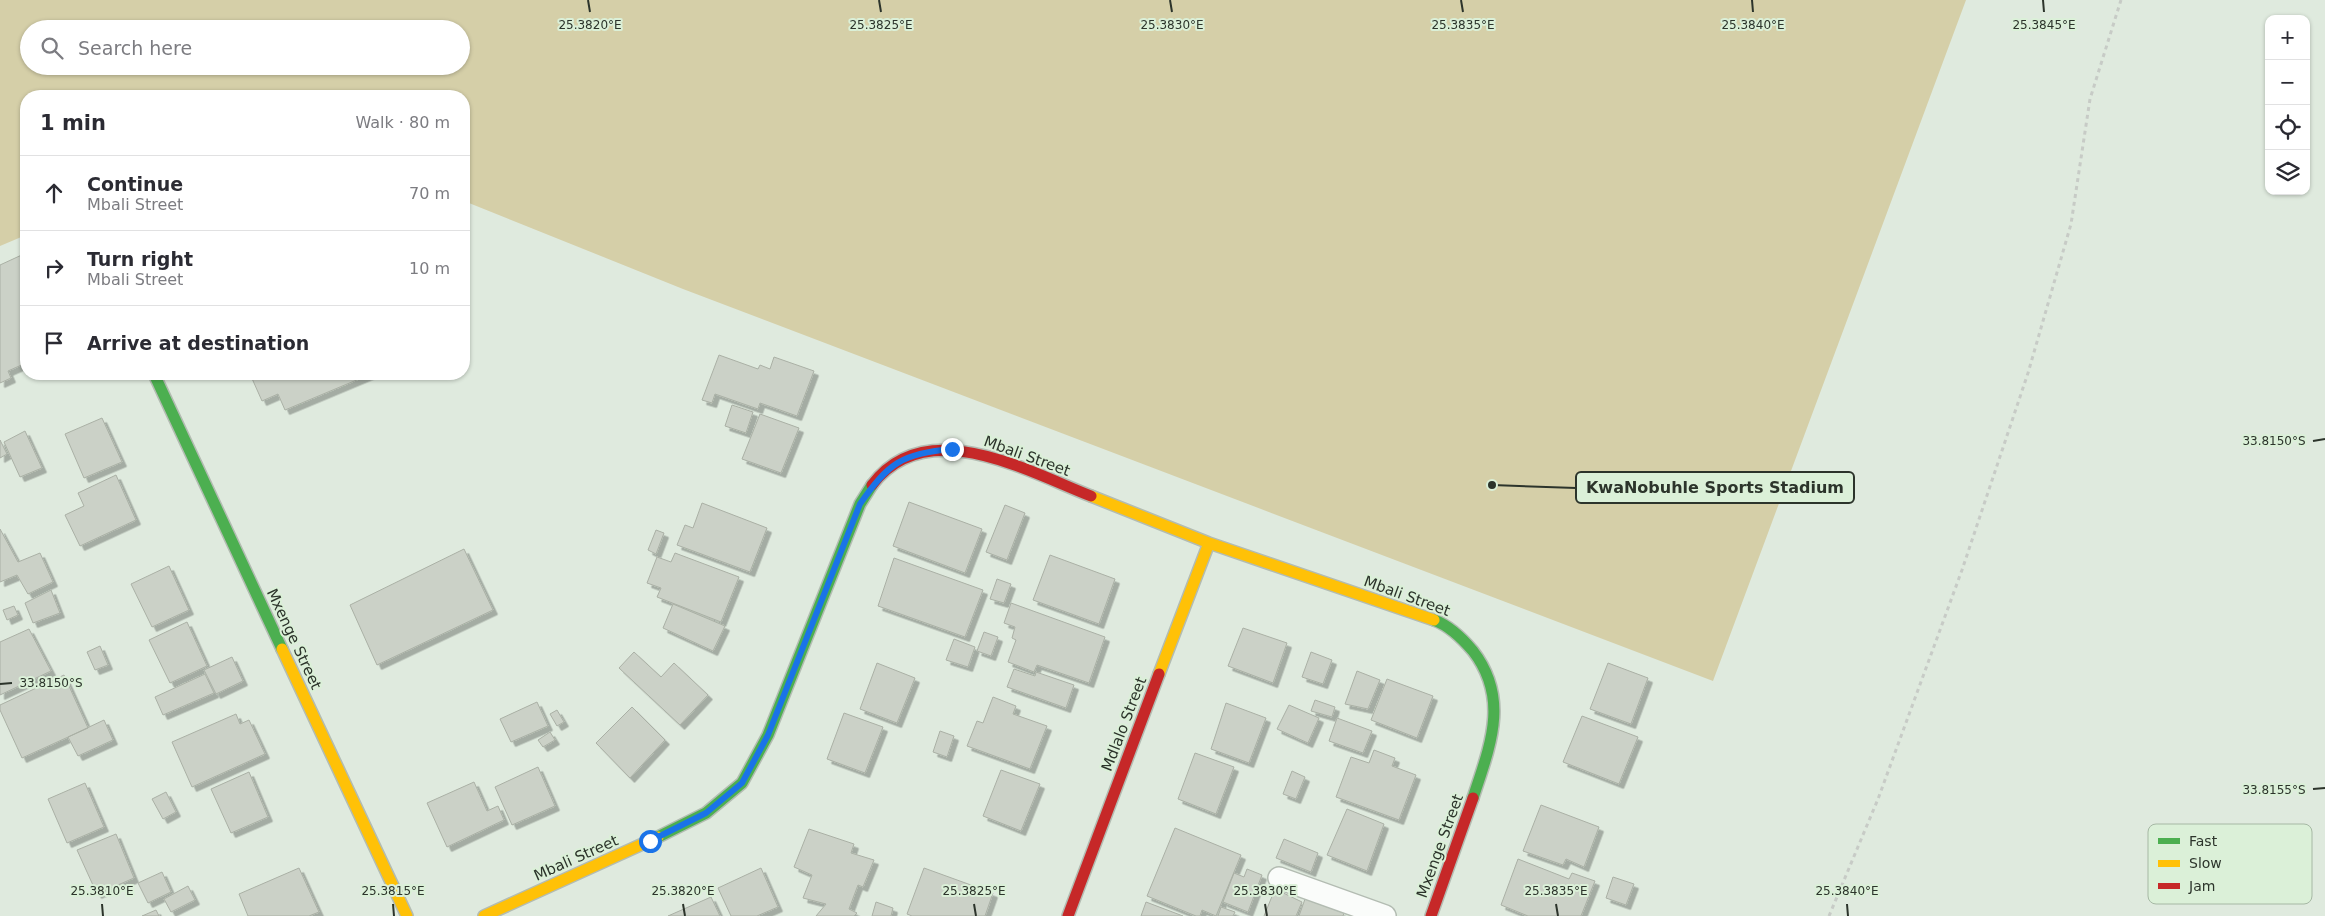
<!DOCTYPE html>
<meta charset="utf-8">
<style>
:root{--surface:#fff;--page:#f2f2f3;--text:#2b2b33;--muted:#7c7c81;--line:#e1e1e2}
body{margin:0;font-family:"DejaVu Sans",sans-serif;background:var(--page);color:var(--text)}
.controls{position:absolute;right:15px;top:15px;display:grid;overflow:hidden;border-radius:10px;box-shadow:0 1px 4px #0004}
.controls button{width:45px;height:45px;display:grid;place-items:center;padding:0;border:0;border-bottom:1px solid var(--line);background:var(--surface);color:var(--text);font:25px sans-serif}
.stop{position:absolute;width:15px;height:15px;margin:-11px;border:4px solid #1a73e8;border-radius:50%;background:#fff}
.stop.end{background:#1a73e8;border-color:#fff;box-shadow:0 1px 5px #0008}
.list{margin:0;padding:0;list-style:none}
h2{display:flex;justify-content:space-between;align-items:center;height:65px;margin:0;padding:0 20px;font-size:21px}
h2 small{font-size:16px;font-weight:400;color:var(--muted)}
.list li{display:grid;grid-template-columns:32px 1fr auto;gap:15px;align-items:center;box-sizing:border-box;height:75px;padding:0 20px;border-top:1px solid var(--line)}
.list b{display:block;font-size:19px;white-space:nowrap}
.list p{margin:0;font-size:16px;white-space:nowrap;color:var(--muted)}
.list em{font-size:16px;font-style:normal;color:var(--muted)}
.icon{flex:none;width:28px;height:28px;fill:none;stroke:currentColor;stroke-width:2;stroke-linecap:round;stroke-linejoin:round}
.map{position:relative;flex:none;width:2325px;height:916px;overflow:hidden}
.search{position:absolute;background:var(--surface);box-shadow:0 1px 4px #0004;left:20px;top:20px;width:450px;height:55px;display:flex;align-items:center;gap:12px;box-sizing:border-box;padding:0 18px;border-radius:28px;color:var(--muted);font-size:19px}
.panel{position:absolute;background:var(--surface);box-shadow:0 1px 4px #0004;left:20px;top:90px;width:450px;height:290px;border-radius:20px}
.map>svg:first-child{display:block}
</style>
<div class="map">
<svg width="2325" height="916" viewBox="0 0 2325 916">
<defs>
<filter id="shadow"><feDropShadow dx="4.5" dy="4.5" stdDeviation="0" flood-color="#0004"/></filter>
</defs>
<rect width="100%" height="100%" fill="#dfeade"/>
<path fill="#d5cfa8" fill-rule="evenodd" d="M0,0H1966L1713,681L683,289L464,201V96H26V235L0,246ZM29,29H461V66H29Z"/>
<path fill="#cbd1c7" stroke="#aab0a5" filter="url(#shadow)" d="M26,253V363L8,371L11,378L0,383V265Z
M719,355L758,369L760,365L770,369L774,357L814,371L797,416L760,403L758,409L715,394L712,403L702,400Z
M250,374H371L285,410L278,394L262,401Z
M732,405L753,412L746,433L725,426Z
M760,414L799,428L781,473L742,459Z
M102,418L122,462L84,478L65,434Z
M25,431L42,468L20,477L4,442Z
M0,440L7,454L0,458Z
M116,475L136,520L80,546L65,515L84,506L78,493Z
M909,502L982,529L965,573L893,546Z
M702,503L767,528L750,572L677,545L685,525L693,528Z
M1005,505L1025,513L1007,560L986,552Z
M0,529L18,562L40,553L53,582L28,594L17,575L0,582Z
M656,530L664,533L656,554L648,550Z
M464,549L493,610L377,665L350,605Z
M675,553L739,577L721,622L657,597L661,588L647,583L657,557L671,562Z
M1050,555L1115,579L1099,624L1033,600Z
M894,558L983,590L965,637L878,606Z
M169,566L189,610L152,627L131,584Z
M997,579L1011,584L1004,603L990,599Z
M51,590L60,613L33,623L25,603Z
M1011,603L1105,637L1089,683L1037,665L1034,672L1008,662L1016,640L1012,638L1015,627L1004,623Z
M673,604L725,626L713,651L663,628Z
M14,606L18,615L7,620L3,610Z
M187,622L207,666L170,683L149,640Z
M1243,628L1287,643L1273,683L1228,666Z
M29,629L51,671L0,695V642Z
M984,632L998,637L991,656L977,651Z
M954,639L975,647L968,667L946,660Z
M100,646L108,665L95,670L87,652Z
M634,652L661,677L674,663L708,695L680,725L619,668Z
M1311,652L1332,660L1323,684L1302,677Z
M232,657L243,681L216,694L204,670Z
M877,663L915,678L897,723L860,709Z
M1608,663L1648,678L1631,724L1590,709Z
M1014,669L1035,676L1036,672L1074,685L1066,708L1007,687Z
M1357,671L1380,680L1368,709L1345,704Z
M205,674L214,693L163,715L155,697Z
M64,675L88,728L22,758L0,710V705Z
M1387,679L1433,696L1417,738L1371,720Z
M993,697L1016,706L1013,714L1047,726L1030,769L967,746L977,721L983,723Z
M1315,700L1335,707L1332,717L1311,711Z
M537,702L548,726L511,742L500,719Z
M1226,703L1266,718L1249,763L1211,749Z
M1289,705L1319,718L1308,743L1277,729Z
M632,707L665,740L630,778L596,743Z
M557,710L564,722L557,726L550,714Z
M844,713L883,727L865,773L827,759Z
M236,714L240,724L249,720L265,754L192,787L172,742Z
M1582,716L1638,737L1619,784L1563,762Z
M1337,718L1372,731L1363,753L1329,741Z
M104,720L113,740L78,756L68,737Z
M940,731L954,736L947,757L933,752Z
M550,732L555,740L543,747L538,740Z
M1374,750L1395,758L1392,766L1416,775L1399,820L1336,797L1351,757L1369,763Z
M1195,753L1234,767L1216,814L1178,799Z
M538,767L555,806L512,825L495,787Z
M1001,770L1040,784L1021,831L983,816Z
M1292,771L1305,777L1296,799L1283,794Z
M249,772L268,817L231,833L211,789Z
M474,782L487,811L498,806L504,820L447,847L427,803Z
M85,783L104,827L67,843L48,799Z
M166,792L176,812L163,819L152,799Z
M1541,805L1599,827L1584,867L1566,859L1563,865L1523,851Z
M1347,809L1384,824L1367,871L1327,855Z
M1175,828L1241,855L1216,916L1202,910L1200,916H1196L1147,896Z
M809,829L854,844L851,853L874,860L863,887L858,885L849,909L857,913L854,916H816L826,904L803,898L812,875L794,867Z
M116,834L134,878L97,894L77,850Z
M1284,839L1318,853L1311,872L1276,858Z
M1518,859L1569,879L1572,873L1595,881L1581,916H1528L1501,905Z
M299,868L319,912L309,916H248L239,894Z
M761,868L778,907L757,916H731L718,888Z
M924,868L993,893L985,916H912L907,914Z
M1247,869L1262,875L1248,912L1223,902L1234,873L1244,877Z
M162,872L171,892L148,903L138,883Z
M1613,877L1634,884L1626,905L1606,898Z
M188,886L195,900L171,912L164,899Z
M1275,889L1302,902L1296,916H1264Z
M711,897L720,916H668Z
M1305,899L1344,913L1343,916H1299Z
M876,902L893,908L891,916H872Z
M1146,902L1183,916H1141Z
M1221,907L1235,912L1233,916H1218Z
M156,910L159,916H142Z"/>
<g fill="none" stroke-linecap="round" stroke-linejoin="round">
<defs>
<path id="lane" d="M1279,878L1385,916"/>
<path id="fast" d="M154,374L282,649
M1434,620C1450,626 1462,638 1473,651C1510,699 1490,746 1473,798
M658,837L706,813L742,783L768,735L860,504L872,485"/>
<path id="slow" d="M1091,496L1209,543L1434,620
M282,649L407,916
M1159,674L1209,543
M484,916L658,837"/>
<path id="jam" d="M872,485C926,413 1027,471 1091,496
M1068,916L1159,674
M1431,916L1473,798"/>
</defs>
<use href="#lane" stroke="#b3bcb2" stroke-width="24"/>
<use href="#fast" stroke="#b3bcb2" stroke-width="14"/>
<use href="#slow" stroke="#b3bcb2" stroke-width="14"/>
<use href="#jam" stroke="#b3bcb2" stroke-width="14"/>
<path stroke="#c7cbc6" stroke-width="3" stroke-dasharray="4 4" stroke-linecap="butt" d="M1829,916L1878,799L1962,570L2028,373L2071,224L2090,99L2121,0"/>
<use href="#lane" stroke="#fafcfa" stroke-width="21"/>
<use href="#fast" stroke="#4caf50" stroke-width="11"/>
<use href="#slow" stroke="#ffc107" stroke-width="11"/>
<use href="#jam" stroke="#c62828" stroke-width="11"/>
</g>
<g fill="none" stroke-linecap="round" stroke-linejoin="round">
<path stroke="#1a73e8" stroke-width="6" d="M650,841L706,813L742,783L768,735L860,504C888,463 903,453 952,449"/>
</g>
<path fill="none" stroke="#2c342b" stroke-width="2" d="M588,0L590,12M879,0L881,12M1170,0L1172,12M1461,0L1463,12M1752,0L1753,12M2043,0L2044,12M2313,441L2325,439M0,684L12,683M2313,789L2325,788M102,904L103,916M393,904L394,916M683,904L685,916M974,904L976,916M1265,904L1267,916M1556,904L1558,916M1847,904L1848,916"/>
<g text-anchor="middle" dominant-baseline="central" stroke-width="4" stroke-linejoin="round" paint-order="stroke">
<g font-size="15" fill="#2c342b" stroke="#dbf0d8">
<text transform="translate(1027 456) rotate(20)">Mbali Street</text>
<text transform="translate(1407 596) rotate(20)">Mbali Street</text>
<text transform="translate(294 639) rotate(65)">Mxenge Street</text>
<text transform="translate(1124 724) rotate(-69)">Mdlalo Street</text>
<text transform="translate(1440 846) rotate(-70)">Mxenge Street</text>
<text transform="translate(576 858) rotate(-24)">Mbali Street</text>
</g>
</g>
<rect x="2148" y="824" width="164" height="80" rx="8" fill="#dbf0d8" stroke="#a6b8a4" stroke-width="1"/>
<rect x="2158" y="838" width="22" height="6" fill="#4caf50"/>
<rect x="2158" y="860" width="22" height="7" fill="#ffc107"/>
<rect x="2158" y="883" width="22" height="6" fill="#c62828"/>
<g font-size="14" fill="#2c342b">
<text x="2189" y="846">Fast</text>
<text x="2189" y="868">Slow</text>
<text x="2189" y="891">Jam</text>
</g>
<g font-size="12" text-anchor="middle" fill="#2c342b" stroke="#dbf0d8" stroke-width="4" stroke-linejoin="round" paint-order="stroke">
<text x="590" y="29">25.3820°E</text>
<text x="881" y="29">25.3825°E</text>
<text x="1172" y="29">25.3830°E</text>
<text x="1463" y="29">25.3835°E</text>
<text x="1753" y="29">25.3840°E</text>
<text x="2044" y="29">25.3845°E</text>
<text x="2274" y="445">33.8150°S</text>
<text x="51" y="687">33.8150°S</text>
<text x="2274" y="794">33.8155°S</text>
<text x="102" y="895">25.3810°E</text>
<text x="393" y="895">25.3815°E</text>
<text x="683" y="895">25.3820°E</text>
<text x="974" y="895">25.3825°E</text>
<text x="1265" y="895">25.3830°E</text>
<text x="1556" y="895">25.3835°E</text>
<text x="1847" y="895">25.3840°E</text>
</g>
<path fill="none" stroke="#2c342b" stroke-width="2" d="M1492 485L1576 488"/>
<circle fill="#2c342b" stroke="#dbf0d8" stroke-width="2" cx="1492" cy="485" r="5"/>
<rect fill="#dbf0d8" stroke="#2c342b" stroke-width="2" x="1576" y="472" width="278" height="31" rx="5"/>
<g font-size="16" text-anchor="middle" font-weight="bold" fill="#2c342b">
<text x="1715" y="493">KwaNobuhle Sports Stadium</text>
</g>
</svg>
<div class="controls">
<button>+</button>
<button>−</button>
<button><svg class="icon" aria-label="locate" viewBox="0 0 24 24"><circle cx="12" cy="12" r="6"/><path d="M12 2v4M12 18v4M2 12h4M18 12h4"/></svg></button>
<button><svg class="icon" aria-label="layers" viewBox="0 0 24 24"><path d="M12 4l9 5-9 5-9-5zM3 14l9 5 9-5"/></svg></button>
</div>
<div class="stop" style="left:650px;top:841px"></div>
<div class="stop end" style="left:952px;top:449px"></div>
<div class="search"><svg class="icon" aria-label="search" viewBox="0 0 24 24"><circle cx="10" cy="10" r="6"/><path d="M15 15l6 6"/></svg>Search here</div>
<section class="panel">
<h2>1 min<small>Walk · 80 m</small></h2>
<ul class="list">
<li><svg class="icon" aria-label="ahead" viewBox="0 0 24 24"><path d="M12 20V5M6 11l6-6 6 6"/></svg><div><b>Continue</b><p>Mbali Street</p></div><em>70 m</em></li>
<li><svg class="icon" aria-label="right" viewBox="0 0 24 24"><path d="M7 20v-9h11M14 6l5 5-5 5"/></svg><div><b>Turn right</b><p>Mbali Street</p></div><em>10 m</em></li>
<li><svg class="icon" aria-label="arrive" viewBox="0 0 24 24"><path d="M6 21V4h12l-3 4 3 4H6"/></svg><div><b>Arrive at destination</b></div></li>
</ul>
</section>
</div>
